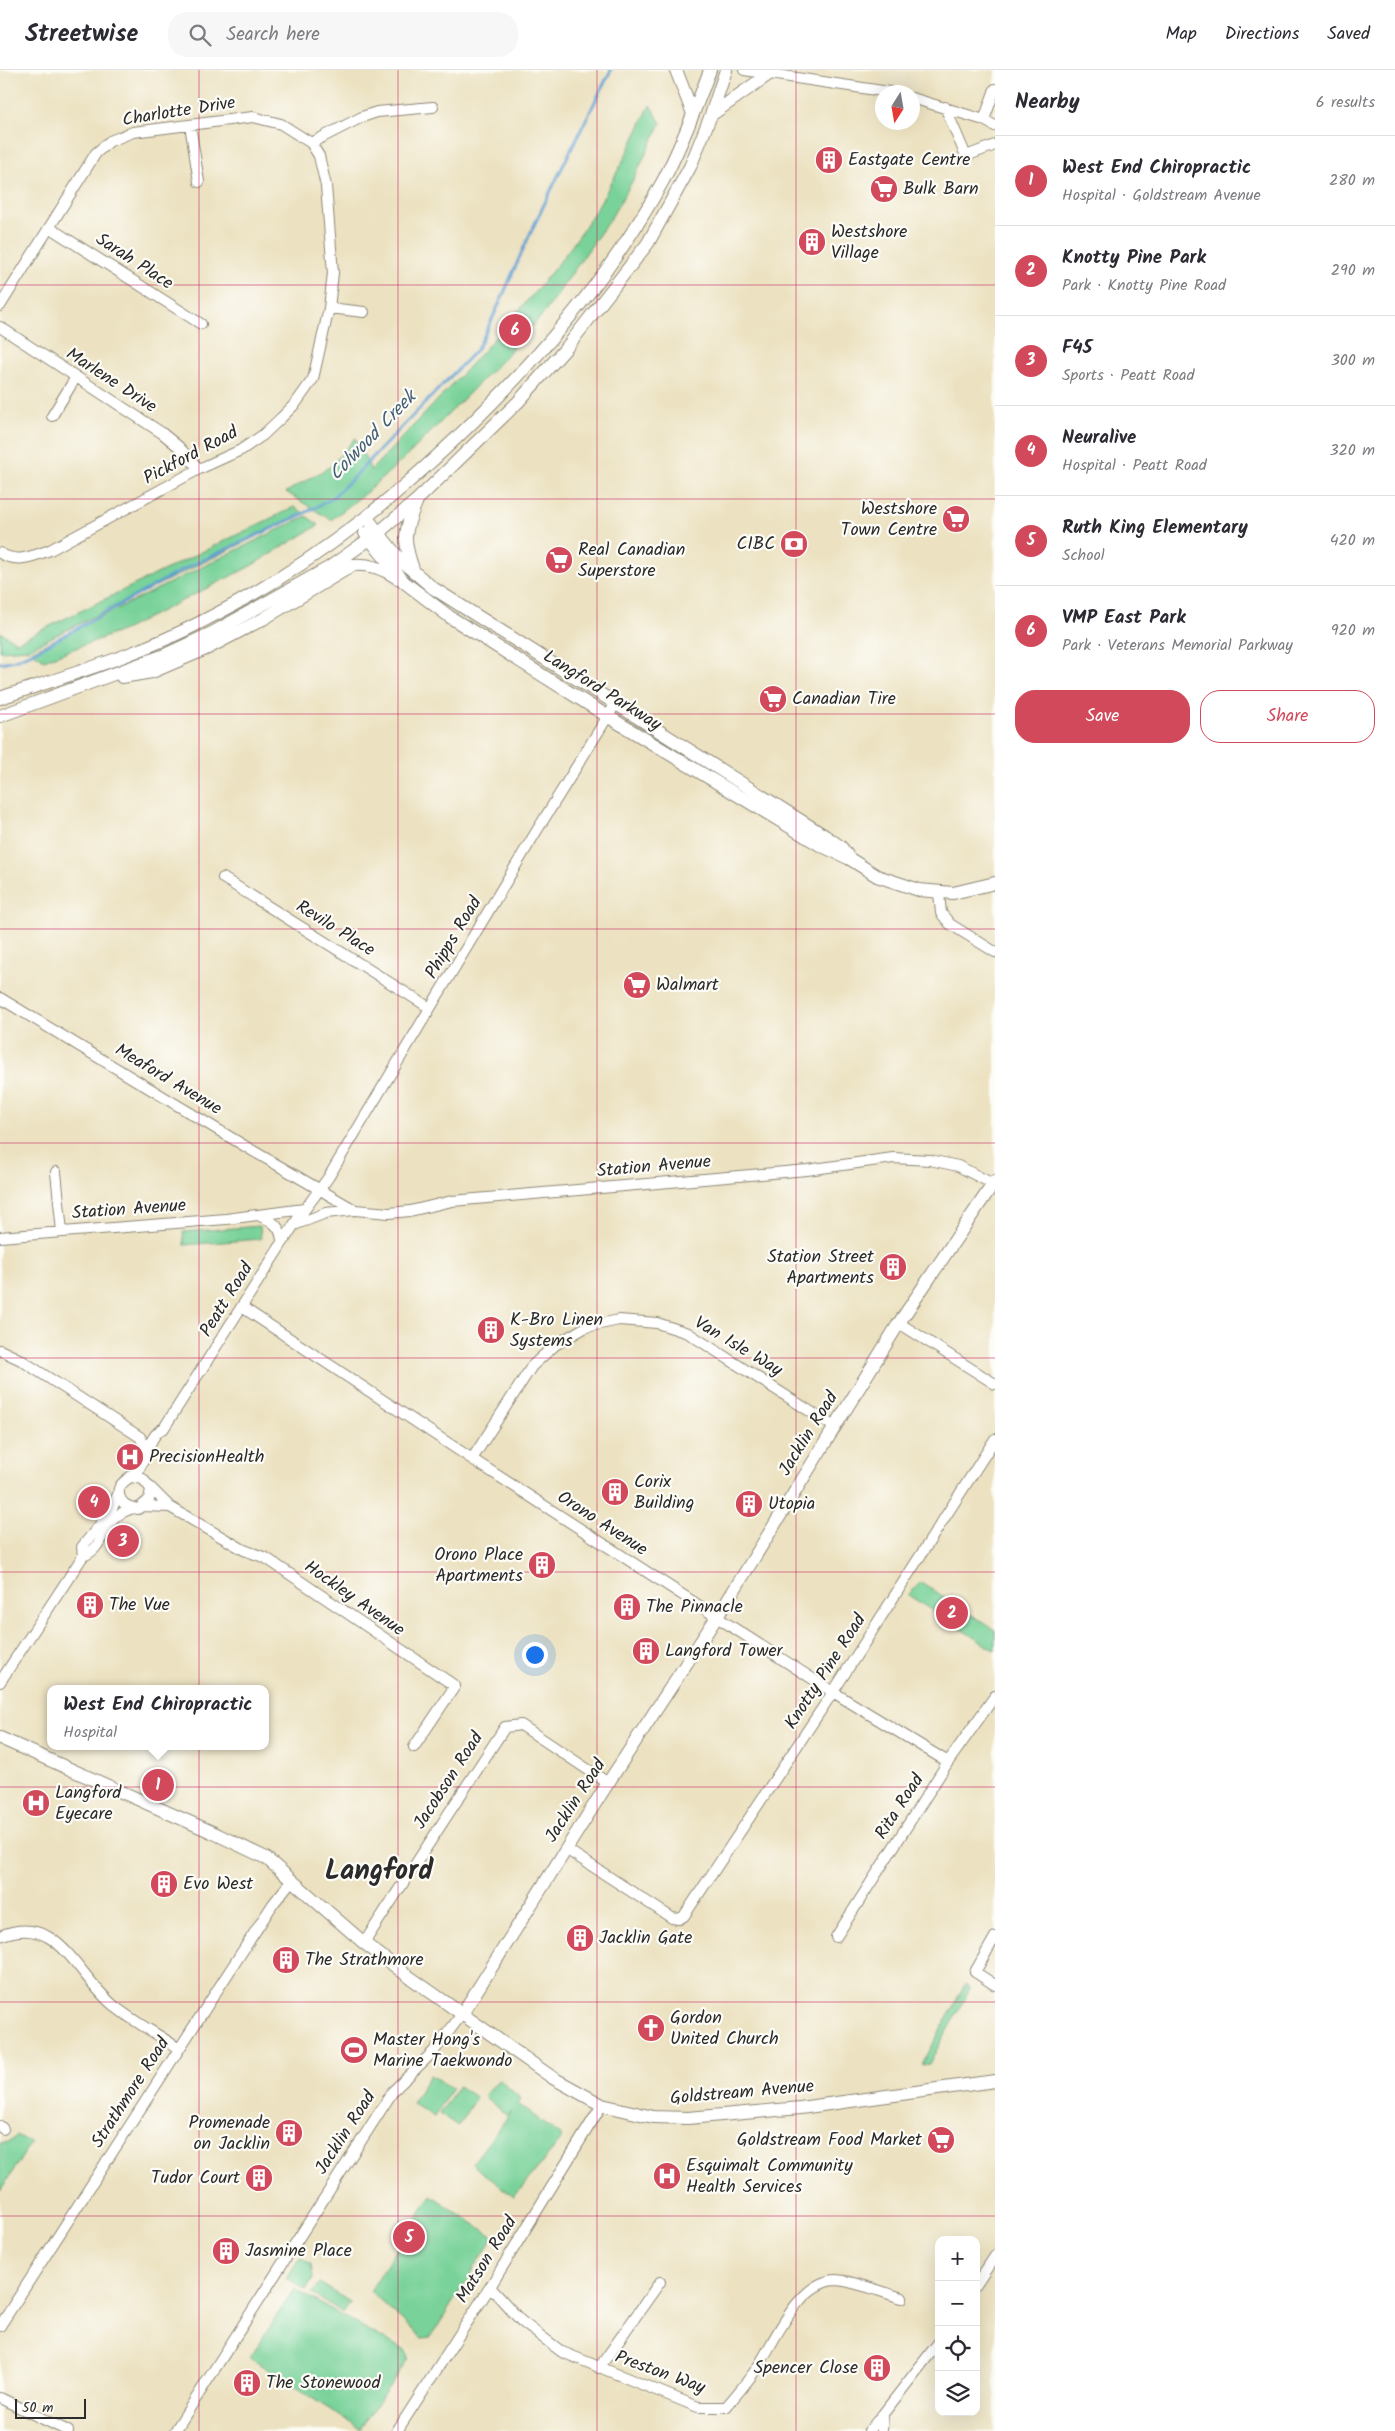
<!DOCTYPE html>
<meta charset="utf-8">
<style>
:root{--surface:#fff;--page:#f7f7f7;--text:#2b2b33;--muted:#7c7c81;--line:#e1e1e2;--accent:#d1495b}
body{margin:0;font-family:Kalam,sans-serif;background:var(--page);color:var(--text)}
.controls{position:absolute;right:15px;bottom:15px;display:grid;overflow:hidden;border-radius:10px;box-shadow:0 5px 20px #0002}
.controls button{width:45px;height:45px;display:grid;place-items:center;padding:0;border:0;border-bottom:1px solid var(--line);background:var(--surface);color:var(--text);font:25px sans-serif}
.compass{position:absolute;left:875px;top:15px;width:45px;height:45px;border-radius:50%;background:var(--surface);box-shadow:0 5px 20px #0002;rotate:191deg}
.scale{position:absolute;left:15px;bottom:12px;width:71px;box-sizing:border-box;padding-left:5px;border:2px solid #2b2b2b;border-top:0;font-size:14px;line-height:18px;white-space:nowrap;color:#2b2b2b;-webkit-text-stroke:4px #fdfcf7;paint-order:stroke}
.you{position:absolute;left:534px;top:1584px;width:18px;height:18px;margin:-12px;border:4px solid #fff;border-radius:50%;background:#1a73e8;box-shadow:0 0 0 8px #1a73e833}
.badge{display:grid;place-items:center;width:32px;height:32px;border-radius:50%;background:var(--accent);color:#fff;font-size:16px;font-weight:700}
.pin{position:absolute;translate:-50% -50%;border:2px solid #fff;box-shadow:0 1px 5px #0006}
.popup{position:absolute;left:47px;top:1615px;width:222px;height:65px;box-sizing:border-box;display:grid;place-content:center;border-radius:10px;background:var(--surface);filter:drop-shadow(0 1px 4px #0005);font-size:16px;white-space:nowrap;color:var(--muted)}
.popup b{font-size:19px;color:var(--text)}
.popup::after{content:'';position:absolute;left:50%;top:100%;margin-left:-10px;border:10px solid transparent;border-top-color:var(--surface)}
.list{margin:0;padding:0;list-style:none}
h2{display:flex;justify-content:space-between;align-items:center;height:65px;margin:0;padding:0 20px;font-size:21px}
h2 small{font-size:16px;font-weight:400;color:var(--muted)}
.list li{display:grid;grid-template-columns:32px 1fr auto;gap:15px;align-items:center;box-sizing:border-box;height:90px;padding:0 20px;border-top:1px solid var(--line)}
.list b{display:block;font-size:19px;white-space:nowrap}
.list p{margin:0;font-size:16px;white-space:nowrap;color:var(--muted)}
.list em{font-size:16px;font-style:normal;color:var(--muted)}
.actions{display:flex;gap:10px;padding:15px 20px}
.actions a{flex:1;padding:11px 0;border:1px solid var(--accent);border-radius:20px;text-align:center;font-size:18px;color:var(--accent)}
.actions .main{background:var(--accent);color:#fff}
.icon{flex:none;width:28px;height:28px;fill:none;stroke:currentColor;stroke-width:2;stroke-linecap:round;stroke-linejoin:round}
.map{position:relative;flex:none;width:995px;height:2361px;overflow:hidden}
header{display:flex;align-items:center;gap:30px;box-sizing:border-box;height:70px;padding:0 25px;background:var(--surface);border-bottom:1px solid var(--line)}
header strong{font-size:24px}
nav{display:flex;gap:28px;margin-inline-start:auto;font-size:18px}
.search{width:350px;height:45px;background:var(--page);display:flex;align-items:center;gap:12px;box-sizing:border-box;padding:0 18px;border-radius:20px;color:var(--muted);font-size:19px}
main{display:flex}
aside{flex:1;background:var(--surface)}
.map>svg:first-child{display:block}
</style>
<header>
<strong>Streetwise</strong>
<div class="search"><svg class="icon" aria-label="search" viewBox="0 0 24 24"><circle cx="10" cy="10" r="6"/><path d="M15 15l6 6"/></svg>Search here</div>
<nav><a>Map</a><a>Directions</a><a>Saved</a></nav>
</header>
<main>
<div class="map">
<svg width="995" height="2361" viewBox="0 0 995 2361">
<rect width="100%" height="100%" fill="#fdfcf7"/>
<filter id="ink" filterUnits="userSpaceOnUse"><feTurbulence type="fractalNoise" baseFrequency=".02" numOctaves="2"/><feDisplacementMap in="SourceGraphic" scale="10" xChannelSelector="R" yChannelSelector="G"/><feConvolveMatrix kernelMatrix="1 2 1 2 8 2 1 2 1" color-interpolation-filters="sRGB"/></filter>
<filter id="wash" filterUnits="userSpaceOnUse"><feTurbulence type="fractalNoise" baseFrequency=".0096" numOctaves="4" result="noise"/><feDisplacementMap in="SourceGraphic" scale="20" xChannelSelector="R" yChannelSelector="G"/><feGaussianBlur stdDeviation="1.12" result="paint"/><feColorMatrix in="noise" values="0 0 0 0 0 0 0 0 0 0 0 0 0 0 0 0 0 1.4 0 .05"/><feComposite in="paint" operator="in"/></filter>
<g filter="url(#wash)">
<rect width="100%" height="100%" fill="#ece2c1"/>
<path fill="#78d299" stroke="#527e62" d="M650,35L661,53L633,110L612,146L545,242L505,287L408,385L369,420L331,450L286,422L331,396L355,368L371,400C435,333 499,267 557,195C596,147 624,91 650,35Z
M294,437L304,443L28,579L0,581V562L17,572Z
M306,446L319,455L249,497L124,560L44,590L31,581Z
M260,1156L261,1169L184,1175L183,1162Z
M921,1512L995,1560V1581L908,1525Z
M965,1914L970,1918L929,1994L922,1995Z
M430,2005L452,2018L434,2047L412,2033Z
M499,2009L521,2029L518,2034L560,2065V2071L514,2127L472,2094L512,2041L507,2046L484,2026Z
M458,2016L476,2027L458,2056L440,2044Z
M17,2065L31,2073L0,2121V2073L10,2072Z
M431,2125L494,2167L431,2267L422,2268L370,2221Z
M300,2187L311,2194L313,2208L306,2220L287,2208Z
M320,2213L350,2232L343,2243L312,2224Z
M294,2219L406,2281L408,2289L360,2359L250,2288Z"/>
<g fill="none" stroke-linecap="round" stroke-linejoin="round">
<path stroke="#609fd2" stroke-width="3" d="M0,593L15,590L34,582L188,497L305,443L331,429L350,411L477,279C496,245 509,210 525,175C552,116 582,58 611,0"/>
</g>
</g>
<g filter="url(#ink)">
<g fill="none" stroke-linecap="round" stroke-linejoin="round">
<defs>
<path id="minor" d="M744,0L889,22
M912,28L984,50L995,56
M945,37L966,86L995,75
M984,50L995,19
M190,55L199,112
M311,73L362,47L377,42L433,37
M50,158L201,254
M0,236L96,83L110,71L133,62L253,47L281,54L311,73L319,86L326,116L333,203L329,238L313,309L296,333L281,348L263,365L241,380L199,399L50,480C33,486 17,494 0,483
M329,238L364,242
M0,257L162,363L179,377L199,399
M52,346L76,307
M223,808L430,938
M939,823L941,843L950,854L995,882
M0,928L248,1078L355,1140L389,1143L410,1141L452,1131L807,1100L893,1088L930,1090L958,1096L995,1115
M56,1102L62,1162
M260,1146C273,1151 282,1157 282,1173
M294,1155L326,1143L354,1140
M0,1167L226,1149L304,1139
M242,1237L472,1389L833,1622L948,1692
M899,1253L995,1314
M0,1280L21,1290L140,1367L147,1381
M472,1389L532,1296L555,1275L586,1257L619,1250L657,1253L688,1263L833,1356
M131,1407L143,1409L151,1419L149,1430L138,1439C131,1438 125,1436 121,1430C111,1412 134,1409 140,1397C147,1385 150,1364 164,1358L297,1150L328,1108L536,762L616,633
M151,1418L170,1437L244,1480L266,1488L455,1616L414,1677
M143,1436L170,1437
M83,1486L82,1477L111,1441L119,1422
M0,1612L83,1486C108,1477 99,1447 134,1438
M566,1779L672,1848L679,1849L684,1846L833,1622L995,1369
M0,1866C58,1842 75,1903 113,1935C132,1951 158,1964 179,1979
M836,1867L948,1692L995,1626
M995,1867L975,1902L995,1915
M364,1873L505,1657L521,1655L608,1713
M0,2056L3,2059
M976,2215L995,2186
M490,2217L521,2251L562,2282L698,2337H726C738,2323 749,2310 759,2295C776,2268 799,2212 835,2210C851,2210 885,2223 902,2228
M0,2256L273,1834L292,1810
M599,2298L660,2212
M0,2328L68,2361
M883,2344L939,2272
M175,2361L393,2021L434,1981L462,1944
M397,2361L490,2217L602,2035
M869,2361L883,2344L882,2361"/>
<path id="major" d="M676,0L693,44
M711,45L769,4L767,0
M367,448L400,490L433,518L825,766L841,777L847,785
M365,463L404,512L450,547L607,646L820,775L850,789L877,806L919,820L953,823L995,813
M414,502C403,471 403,463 416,433
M122,607L152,602L208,578L263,549L353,495C370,494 382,498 397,508
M0,628C69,605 139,585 203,551C318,493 403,423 493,332C559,265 619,192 664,109C682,74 696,37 710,0
M0,646L165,585L212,563L330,497L378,463L417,430L518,332L567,277L648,173L690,97L711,45L726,0
M0,1668L214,1763L266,1788L364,1873L408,1906L553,2008L602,2035L653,2047L688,2048L800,2038L995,2011
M462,1944L608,1713L728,1530L899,1253L995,1111"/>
</defs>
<use href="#minor" stroke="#8c8676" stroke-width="12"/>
<use href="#major" stroke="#8c8676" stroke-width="14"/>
<use href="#minor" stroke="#fff" stroke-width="10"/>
<use href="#major" stroke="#fff" stroke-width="12"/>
</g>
</g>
<path fill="none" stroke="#c2185b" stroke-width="1" stroke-opacity="0.55" d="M199,0V2361M398,0V2361M597,0V2361M796,0V2361M0,215H995M0,429H995M0,644H995M0,859H995M0,1073H995M0,1288H995M0,1502H995M0,1717H995M0,1932H995M0,2146H995"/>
<defs>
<symbol id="building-disc" viewBox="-11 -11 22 22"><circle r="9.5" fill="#d1495b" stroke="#fdfcf7"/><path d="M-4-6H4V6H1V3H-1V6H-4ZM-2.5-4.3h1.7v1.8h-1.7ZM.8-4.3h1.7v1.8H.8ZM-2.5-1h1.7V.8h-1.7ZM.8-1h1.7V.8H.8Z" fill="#fff"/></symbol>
<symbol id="supermarket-disc" viewBox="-11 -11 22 22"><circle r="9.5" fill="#d1495b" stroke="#fdfcf7"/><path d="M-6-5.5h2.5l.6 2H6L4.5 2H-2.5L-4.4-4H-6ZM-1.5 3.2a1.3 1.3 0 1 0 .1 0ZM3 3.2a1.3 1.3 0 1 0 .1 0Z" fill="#fff"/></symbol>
<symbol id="bank-disc" viewBox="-11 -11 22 22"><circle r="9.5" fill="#d1495b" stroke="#fdfcf7"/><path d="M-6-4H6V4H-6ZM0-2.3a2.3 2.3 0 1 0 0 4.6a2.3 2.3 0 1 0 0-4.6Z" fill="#fff"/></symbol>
<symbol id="hospital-disc" viewBox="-11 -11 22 22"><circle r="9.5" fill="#d1495b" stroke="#fdfcf7"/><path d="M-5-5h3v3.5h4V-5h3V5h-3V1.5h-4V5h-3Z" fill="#fff"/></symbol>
<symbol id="church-disc" viewBox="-11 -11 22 22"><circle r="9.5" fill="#d1495b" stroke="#fdfcf7"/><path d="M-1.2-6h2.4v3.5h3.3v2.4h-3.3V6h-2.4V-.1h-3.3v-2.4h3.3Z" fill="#fff"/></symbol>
<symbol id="stadium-disc" viewBox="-11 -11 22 22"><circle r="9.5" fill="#d1495b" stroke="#fdfcf7"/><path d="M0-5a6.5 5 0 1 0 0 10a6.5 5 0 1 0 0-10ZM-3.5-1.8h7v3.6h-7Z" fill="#fff"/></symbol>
</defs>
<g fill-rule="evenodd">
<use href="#building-disc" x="813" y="74" width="32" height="32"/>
<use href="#supermarket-disc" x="868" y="103" width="32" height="32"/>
<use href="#building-disc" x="796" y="156" width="32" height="32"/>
<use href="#supermarket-disc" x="940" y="433" width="32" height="32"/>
<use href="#bank-disc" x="778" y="458" width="32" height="32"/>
<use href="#supermarket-disc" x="543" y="474" width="32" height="32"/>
<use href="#supermarket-disc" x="757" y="613" width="32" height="32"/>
<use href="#supermarket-disc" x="621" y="899" width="32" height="32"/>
<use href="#building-disc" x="877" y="1181" width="32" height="32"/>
<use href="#building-disc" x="475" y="1244" width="32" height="32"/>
<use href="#hospital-disc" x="114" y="1371" width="32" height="32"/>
<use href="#building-disc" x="599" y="1406" width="32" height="32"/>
<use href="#building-disc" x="733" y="1418" width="32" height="32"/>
<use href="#building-disc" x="526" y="1479" width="32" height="32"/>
<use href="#building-disc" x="74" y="1519" width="32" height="32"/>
<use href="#building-disc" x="611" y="1521" width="32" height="32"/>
<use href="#building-disc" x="630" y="1565" width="32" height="32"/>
<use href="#hospital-disc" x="20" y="1717" width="32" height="32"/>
<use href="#building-disc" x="148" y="1798" width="32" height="32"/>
<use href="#building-disc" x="564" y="1852" width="32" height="32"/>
<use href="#building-disc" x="270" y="1874" width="32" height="32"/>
<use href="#church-disc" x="635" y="1942" width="32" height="32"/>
<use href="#stadium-disc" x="338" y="1964" width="32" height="32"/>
<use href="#building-disc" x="273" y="2047" width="32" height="32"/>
<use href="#supermarket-disc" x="925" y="2054" width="32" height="32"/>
<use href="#hospital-disc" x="651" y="2090" width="32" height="32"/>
<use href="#building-disc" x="243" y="2092" width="32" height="32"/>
<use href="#building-disc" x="210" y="2165" width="32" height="32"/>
<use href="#building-disc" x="861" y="2282" width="32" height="32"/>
<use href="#building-disc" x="231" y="2297" width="32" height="32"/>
</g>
<g text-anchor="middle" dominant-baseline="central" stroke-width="4.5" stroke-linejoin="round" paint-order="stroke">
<g font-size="18" fill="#2b2b2b" stroke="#fdfcf7">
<text transform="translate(179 42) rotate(-9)">Charlotte Drive</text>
<text transform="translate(134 192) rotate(33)">Sarah Place</text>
<text transform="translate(111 311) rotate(33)">Marlene Drive</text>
<text transform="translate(191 386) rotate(-28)">Pickford Road</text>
<text transform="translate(602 621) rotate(32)">Langford Parkway</text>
<text transform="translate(335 859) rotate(32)">Revilo Place</text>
<text transform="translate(454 868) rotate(-59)">Phipps Road</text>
<text transform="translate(168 1010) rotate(31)">Meaford Avenue</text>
<text transform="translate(654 1097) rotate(-5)">Station Avenue</text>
<text transform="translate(129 1140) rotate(-4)">Station Avenue</text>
<text transform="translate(227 1230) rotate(-58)">Peatt Road</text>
<text transform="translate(738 1277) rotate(31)">Van Isle Way</text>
<text transform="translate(809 1364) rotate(-58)">Jacklin Road</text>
<text transform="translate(602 1454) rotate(33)">Orono Avenue</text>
<text transform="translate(354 1529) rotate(35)">Hockley Avenue</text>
<text transform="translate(826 1602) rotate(-57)">Knotty Pine Road</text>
<text transform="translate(449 1711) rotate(-57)">Jacobson Road</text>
<text transform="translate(576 1731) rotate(-57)">Jacklin Road</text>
<text transform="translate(900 1737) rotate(-57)">Rita Road</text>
<text transform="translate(131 2023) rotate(-57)">Strathmore Road</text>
<text transform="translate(742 2023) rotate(-5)">Goldstream Avenue</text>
<text transform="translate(346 2063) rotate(-57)">Jacklin Road</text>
<text transform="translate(487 2190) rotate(-58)">Matson Road</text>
<text transform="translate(660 2303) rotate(20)">Preston Way</text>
</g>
<g font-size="18" fill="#2b2b2b" stroke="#fdfcf7" text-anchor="start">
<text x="848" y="90">Eastgate Centre</text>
<text x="903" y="119">Bulk Barn</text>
<text x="831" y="162">Westshore<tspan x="831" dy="21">Village</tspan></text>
<text x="937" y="439" text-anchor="end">Westshore<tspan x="937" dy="21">Town Centre</tspan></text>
<text x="775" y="474" text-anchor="end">CIBC</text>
<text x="578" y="480">Real Canadian<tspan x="578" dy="21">Superstore</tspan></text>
<text x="792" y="629">Canadian Tire</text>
<text x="656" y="915">Walmart</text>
<text x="874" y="1187" text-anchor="end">Station Street<tspan x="874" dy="21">Apartments</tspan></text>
<text x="510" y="1250">K-Bro Linen<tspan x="510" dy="21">Systems</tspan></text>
<text x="149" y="1387">PrecisionHealth</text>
<text x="634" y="1412">Corix<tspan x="634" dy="21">Building</tspan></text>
<text x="768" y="1434">Utopia</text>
<text x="523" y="1485" text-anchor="end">Orono Place<tspan x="523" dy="21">Apartments</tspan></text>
<text x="109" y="1535">The Vue</text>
<text x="646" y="1537">The Pinnacle</text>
<text x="665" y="1581">Langford Tower</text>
<text x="55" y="1723">Langford<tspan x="55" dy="21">Eyecare</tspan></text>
<text x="183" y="1814">Evo West</text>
<text x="599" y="1868">Jacklin Gate</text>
<text x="305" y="1890">The Strathmore</text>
<text x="670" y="1948">Gordon<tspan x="670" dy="21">United Church</tspan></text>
<text x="373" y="1970">Master Hong's<tspan x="373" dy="21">Marine Taekwondo</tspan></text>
<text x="270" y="2053" text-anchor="end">Promenade<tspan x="270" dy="21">on Jacklin</tspan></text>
<text x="922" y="2070" text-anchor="end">Goldstream Food Market</text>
<text x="686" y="2096">Esquimalt Community<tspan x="686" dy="21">Health Services</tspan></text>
<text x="240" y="2108" text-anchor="end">Tudor Court</text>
<text x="245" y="2181">Jasmine Place</text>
<text x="858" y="2298" text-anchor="end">Spencer Close</text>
<text x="266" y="2313">The Stonewood</text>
</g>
<g font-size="19" font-style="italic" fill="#435f76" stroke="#fdfcf7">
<text transform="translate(373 366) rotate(-46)">Colwood Creek</text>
</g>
<g font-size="28" font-weight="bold" fill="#2b2b2b" stroke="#fdfcf7">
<text x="379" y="1801">Langford</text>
</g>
</g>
</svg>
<div class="controls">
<button>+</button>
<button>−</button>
<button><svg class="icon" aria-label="locate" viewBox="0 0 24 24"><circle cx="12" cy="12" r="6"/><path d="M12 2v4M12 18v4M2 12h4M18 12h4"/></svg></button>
<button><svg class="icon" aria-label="layers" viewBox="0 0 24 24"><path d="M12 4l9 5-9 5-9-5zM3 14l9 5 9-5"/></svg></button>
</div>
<svg class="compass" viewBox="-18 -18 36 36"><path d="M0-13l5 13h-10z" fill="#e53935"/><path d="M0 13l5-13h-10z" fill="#7c7c81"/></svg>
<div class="scale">50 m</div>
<div class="you"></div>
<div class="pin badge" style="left:158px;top:1715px">1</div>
<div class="popup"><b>West End Chiropractic</b>Hospital</div>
<div class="pin badge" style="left:952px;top:1543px">2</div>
<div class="pin badge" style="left:123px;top:1471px">3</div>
<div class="pin badge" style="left:94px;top:1432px">4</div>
<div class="pin badge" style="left:409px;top:2167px">5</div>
<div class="pin badge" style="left:515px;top:260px">6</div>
</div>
<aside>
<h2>Nearby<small>6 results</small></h2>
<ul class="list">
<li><span class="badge">1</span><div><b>West End Chiropractic</b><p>Hospital · Goldstream Avenue</p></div><em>280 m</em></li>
<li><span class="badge">2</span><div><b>Knotty Pine Park</b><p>Park · Knotty Pine Road</p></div><em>290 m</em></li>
<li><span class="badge">3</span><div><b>F45</b><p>Sports · Peatt Road</p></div><em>300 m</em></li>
<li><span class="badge">4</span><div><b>Neuralive</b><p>Hospital · Peatt Road</p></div><em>320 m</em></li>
<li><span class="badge">5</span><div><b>Ruth King Elementary</b><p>School</p></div><em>420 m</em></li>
<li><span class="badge">6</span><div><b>VMP East Park</b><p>Park · Veterans Memorial Parkway</p></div><em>920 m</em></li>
</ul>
<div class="actions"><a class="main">Save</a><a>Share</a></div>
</aside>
</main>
